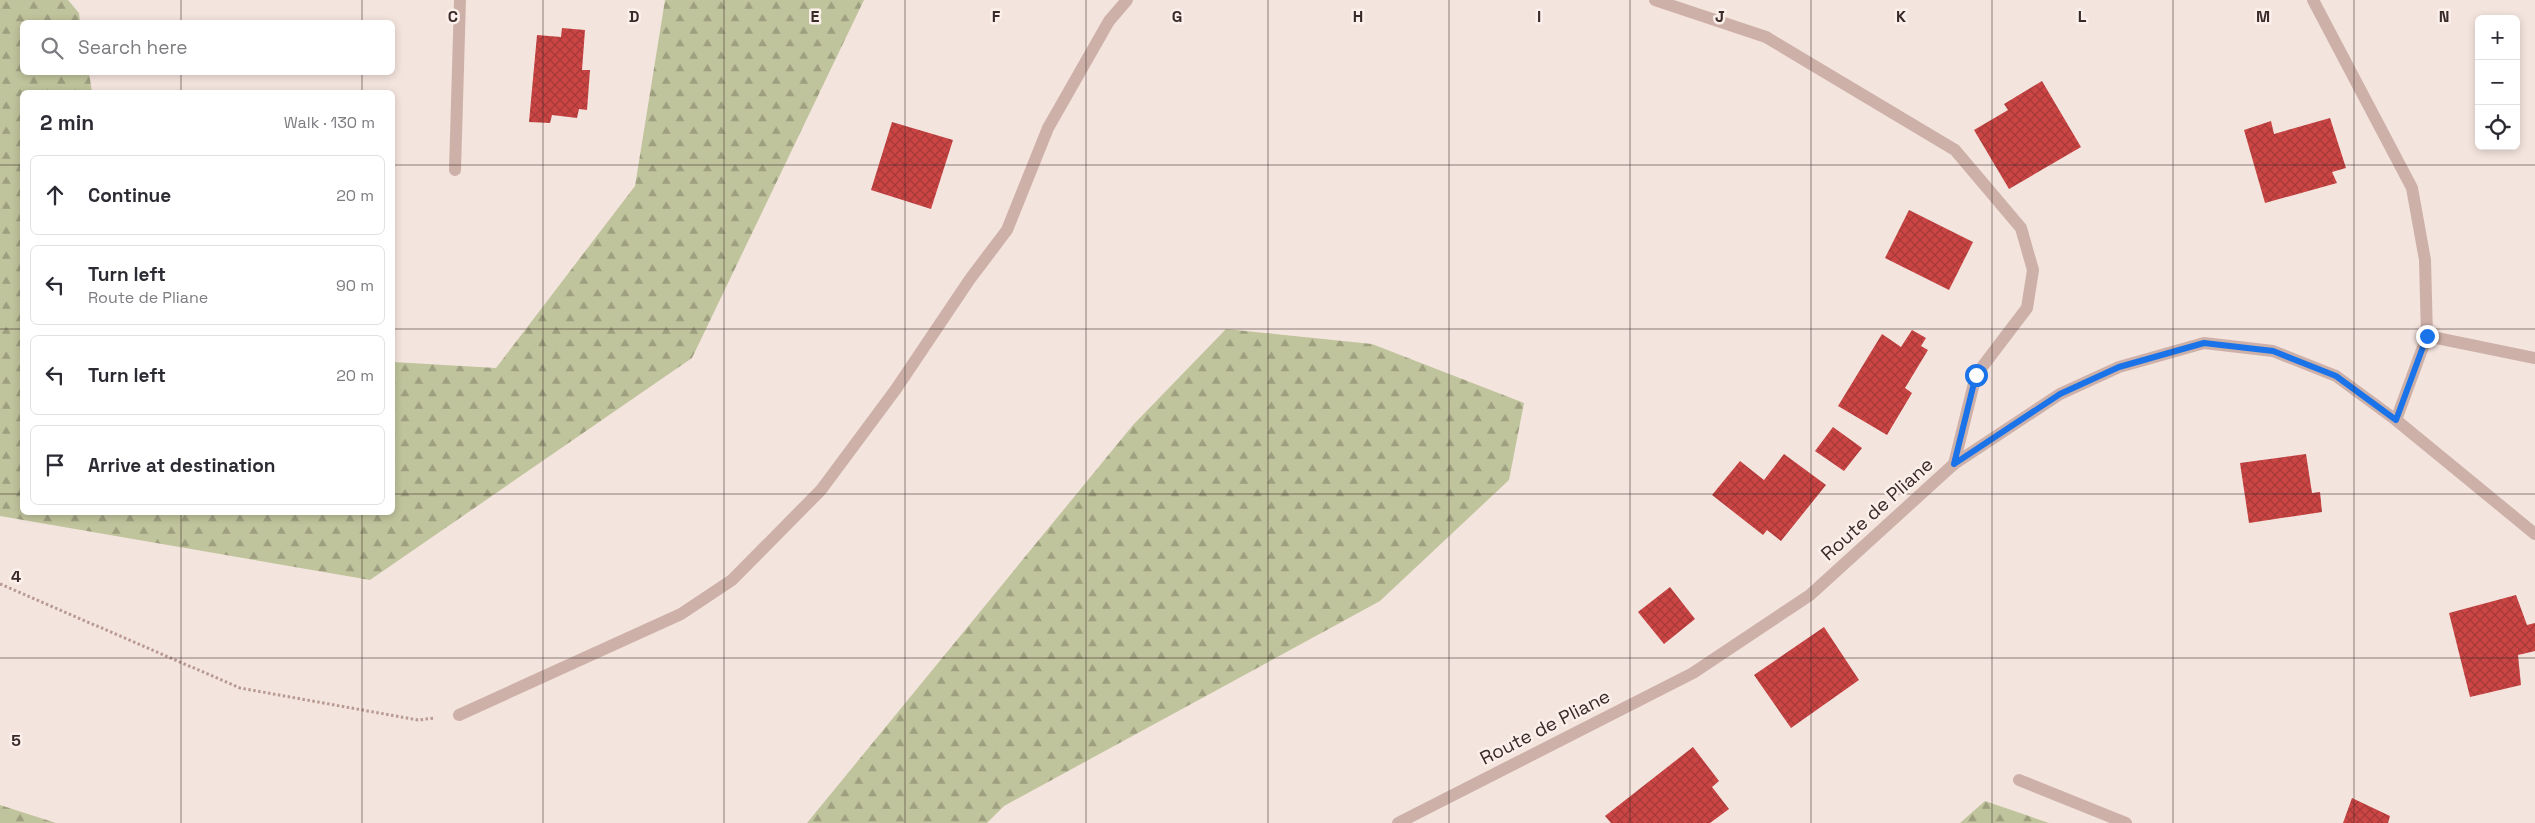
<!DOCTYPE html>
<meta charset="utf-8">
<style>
:root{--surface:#fff;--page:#f7f7f7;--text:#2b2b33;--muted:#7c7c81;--line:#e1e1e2}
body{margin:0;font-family:"Space Grotesk",sans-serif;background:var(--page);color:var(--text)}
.controls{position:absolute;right:15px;top:15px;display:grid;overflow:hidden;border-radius:8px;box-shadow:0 2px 8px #0003}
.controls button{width:45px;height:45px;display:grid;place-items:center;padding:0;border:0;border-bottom:1px solid var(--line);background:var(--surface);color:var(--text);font:25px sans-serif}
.stop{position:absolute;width:15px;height:15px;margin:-11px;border:4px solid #1a73e8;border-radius:50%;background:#fff}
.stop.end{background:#1a73e8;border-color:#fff;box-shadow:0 1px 5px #0008}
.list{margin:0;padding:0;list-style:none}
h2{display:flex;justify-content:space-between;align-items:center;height:65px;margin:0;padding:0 20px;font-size:21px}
h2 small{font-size:16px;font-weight:400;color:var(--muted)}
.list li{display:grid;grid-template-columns:32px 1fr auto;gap:15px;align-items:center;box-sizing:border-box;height:80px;margin:0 10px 10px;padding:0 10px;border:1px solid var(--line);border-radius:8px}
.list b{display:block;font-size:19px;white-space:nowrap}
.list p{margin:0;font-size:16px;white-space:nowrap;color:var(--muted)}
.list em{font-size:16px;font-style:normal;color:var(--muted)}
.icon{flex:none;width:28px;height:28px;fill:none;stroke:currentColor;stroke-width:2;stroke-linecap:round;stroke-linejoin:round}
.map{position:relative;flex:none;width:2535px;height:823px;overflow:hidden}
.search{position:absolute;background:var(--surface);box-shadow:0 2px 8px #0003;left:20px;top:20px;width:375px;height:55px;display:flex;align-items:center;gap:12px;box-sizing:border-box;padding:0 18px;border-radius:8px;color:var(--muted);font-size:19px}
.panel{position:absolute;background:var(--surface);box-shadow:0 2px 8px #0003;left:20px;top:90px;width:375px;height:425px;border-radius:8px}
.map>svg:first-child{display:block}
</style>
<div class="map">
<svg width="2535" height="823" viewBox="0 0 2535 823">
<defs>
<pattern id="forest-firs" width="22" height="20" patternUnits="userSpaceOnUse" patternTransform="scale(1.25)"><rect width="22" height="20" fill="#c0c49c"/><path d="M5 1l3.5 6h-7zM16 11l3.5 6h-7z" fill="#9d9f7f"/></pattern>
<pattern id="building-cross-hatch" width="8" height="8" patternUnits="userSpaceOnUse" patternTransform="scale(1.25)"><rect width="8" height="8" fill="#cb4544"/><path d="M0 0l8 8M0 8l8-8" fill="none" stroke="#a63a39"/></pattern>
</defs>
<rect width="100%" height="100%" fill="#f4e4de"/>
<path fill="url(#forest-firs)" d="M0,0H68L79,13L80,22H22V72L89,73L92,92H22V512H392L393,362L496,368L635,186L665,0H864L692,358L370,580L0,516Z
M1226,329L1372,344L1524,403L1509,480L1380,601L1004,806L987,823H807L1133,425Z
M1985,801L2049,823H1960Z
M0,805L56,823H0Z"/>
<path fill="url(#building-cross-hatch)" d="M562,28L585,30L582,70H590L587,110L579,109L577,118L552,115L550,123L529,122L537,35L561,37Z
M2042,81L2081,147L2009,189L1974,130L2008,110L2004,104Z
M2330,118L2346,168L2332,172L2337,183L2265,203L2244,130L2271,121L2274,134Z
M892,122L953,140L931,209L871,190Z
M1909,210L1973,242L1949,290L1885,258Z
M1912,330L1926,338L1921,346L1928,350L1905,388L1912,393L1887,435L1838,406L1882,334L1901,347Z
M1833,427L1862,448L1844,471L1815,451Z
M1784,454L1826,485L1781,541L1767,530L1763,535L1712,495L1740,461L1764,480Z
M2306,454L2312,493L2320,492L2322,512L2249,523L2240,463Z
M1670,587L1695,619L1664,644L1638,612Z
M2516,595L2527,625L2535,623V651L2518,655L2521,685L2470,697L2449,613Z
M1824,627L1859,680L1791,728L1754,675Z
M1693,747L1719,781L1712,787L1729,809L1710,823H1611L1605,816Z
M2352,798L2390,816L2388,823H2343Z"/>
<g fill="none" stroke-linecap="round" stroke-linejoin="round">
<path stroke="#b99a93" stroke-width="3" stroke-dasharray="2.5 2.5" stroke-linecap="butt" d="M0,584L240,688L418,720L435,718"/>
<path stroke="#cdb1a9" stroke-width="12" d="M1655,0L1766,37L1955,150L2021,228L2033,270L2027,308L1976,375L1954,464
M2313,0L2412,188L2425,260L2427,336L2396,420
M455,170L460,0
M2427,336L2535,358
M459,715L681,614L732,580L821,490L896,389L970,279L1007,230L1048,128L1109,21L1127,0
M2019,780L2126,823"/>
<path stroke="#cdb1a9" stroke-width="12" d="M1398,823L1693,673L1810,595L1954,464L2060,394L2119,367L2204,343L2273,351L2336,376L2396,420L2535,534"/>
</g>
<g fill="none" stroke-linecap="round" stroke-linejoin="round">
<path stroke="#1a73e8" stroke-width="6" d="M1976,375L1954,464L2060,394L2119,367L2204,343L2273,351L2336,376L2396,420L2427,336"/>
</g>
<path fill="none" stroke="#392a29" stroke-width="1" stroke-opacity="0.55" d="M181,0V22M362,0V22M543,0V823M724,0V823M905,0V823M1086,0V823M1268,0V823M1449,0V823M1630,0V823M1811,0V823M1992,0V823M2173,0V823M2354,0V823M181,72V92M362,72V92M0,165H22M392,165H2535M0,329H22M392,329H2535M0,494H22M392,494H2535M181,512V823M362,512V823M0,658H2535"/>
<g text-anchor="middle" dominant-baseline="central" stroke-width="5" stroke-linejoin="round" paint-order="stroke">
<g font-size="19" fill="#392a29" stroke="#fbefea">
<text transform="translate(1877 509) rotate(-42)">Route de Pliane</text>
<text transform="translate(1545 727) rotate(-27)">Route de Pliane</text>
</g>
</g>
<g font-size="16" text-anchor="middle" font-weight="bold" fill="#392a29" stroke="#fbefea" stroke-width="5" stroke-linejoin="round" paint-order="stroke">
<text x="453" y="22">C</text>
<text x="634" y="22">D</text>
<text x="815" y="22">E</text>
<text x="996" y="22">F</text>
<text x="1177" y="22">G</text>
<text x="1358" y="22">H</text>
<text x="1539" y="22">I</text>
<text x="1720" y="22">J</text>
<text x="1901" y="22">K</text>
<text x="2082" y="22">L</text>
<text x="2263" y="22">M</text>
<text x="2444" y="22">N</text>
<text x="16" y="582">4</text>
<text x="16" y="746">5</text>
</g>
</svg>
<div class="controls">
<button>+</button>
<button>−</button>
<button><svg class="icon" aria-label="locate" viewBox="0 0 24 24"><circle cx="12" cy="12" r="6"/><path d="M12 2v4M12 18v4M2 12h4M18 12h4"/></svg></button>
</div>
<div class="stop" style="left:1976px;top:375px"></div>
<div class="stop end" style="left:2427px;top:336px"></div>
<div class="search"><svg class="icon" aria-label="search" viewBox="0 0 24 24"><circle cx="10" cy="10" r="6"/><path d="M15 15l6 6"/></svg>Search here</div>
<section class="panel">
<h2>2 min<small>Walk · 130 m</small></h2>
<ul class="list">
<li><svg class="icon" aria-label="ahead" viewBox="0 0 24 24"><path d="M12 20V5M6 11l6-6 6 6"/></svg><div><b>Continue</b></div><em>20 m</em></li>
<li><svg class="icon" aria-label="left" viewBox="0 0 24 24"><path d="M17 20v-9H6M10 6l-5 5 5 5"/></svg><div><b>Turn left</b><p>Route de Pliane</p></div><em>90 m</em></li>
<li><svg class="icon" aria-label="left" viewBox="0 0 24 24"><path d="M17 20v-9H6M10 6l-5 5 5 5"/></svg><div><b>Turn left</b></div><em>20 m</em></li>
<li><svg class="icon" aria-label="arrive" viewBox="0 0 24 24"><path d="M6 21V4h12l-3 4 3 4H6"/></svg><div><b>Arrive at destination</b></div></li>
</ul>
</section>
</div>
